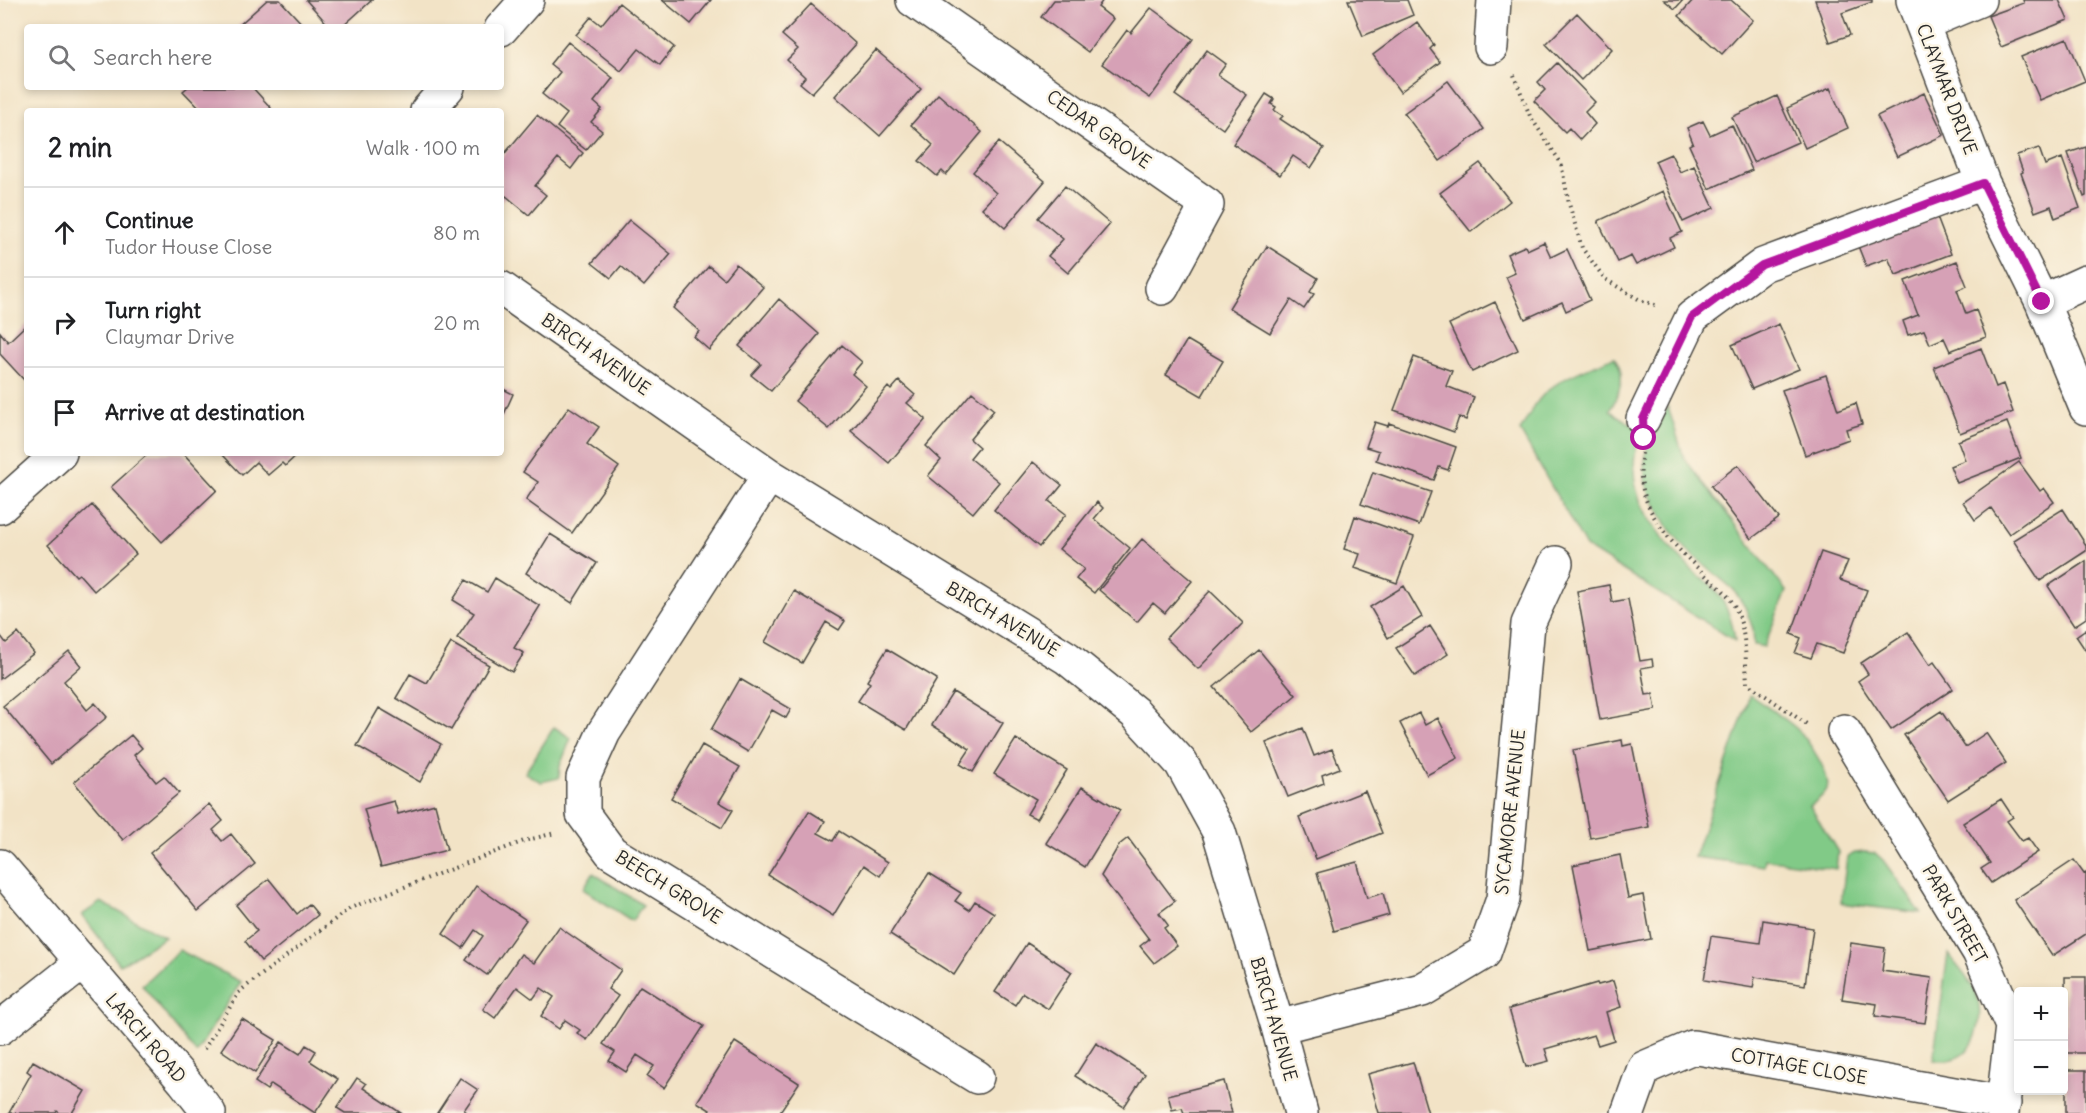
<!DOCTYPE html>
<meta charset="utf-8">
<style>
:root{--surface:#fff;--page:#f6f6f6;--text:#202124;--muted:#757577;--line:#e0e0e0}
body{margin:0;font-family:Delius,sans-serif;background:var(--page);color:var(--text)}
.controls{position:absolute;right:18px;bottom:18px;display:grid;overflow:hidden;border-radius:6px;box-shadow:0 3px 9px #0003}
.controls button{width:54px;height:54px;display:grid;place-items:center;padding:0;border:0;border-bottom:2px solid var(--line);background:var(--surface);color:var(--text);font:30px sans-serif}
.stop{position:absolute;width:18px;height:18px;margin:-14px;border:4px solid #b5179e;border-radius:50%;background:#fff}
.stop.end{background:#b5179e;border-color:#fff;box-shadow:0 2px 6px #0008}
.list{margin:0;padding:0;list-style:none}
h2{display:flex;justify-content:space-between;align-items:center;height:78px;margin:0;padding:0 24px;font-size:26px}
h2 small{font-size:20px;font-weight:400;color:var(--muted)}
.list li{display:grid;grid-template-columns:39px 1fr auto;gap:18px;align-items:center;box-sizing:border-box;height:90px;padding:0 24px;border-top:2px solid var(--line)}
.list b{display:block;font-size:22px;white-space:nowrap}
.list p{margin:0;font-size:20px;white-space:nowrap;color:var(--muted)}
.list em{font-size:20px;font-style:normal;color:var(--muted)}
.icon{flex:none;width:33px;height:33px;fill:none;stroke:currentColor;stroke-width:2;stroke-linecap:round;stroke-linejoin:round}
.map{position:relative;flex:none;width:2086px;height:1113px;overflow:hidden}
.search{position:absolute;background:var(--surface);box-shadow:0 3px 9px #0003;left:24px;top:24px;width:480px;height:66px;display:flex;align-items:center;gap:15px;box-sizing:border-box;padding:0 21px;border-radius:6px;color:var(--muted);font-size:22px}
.panel{position:absolute;background:var(--surface);box-shadow:0 3px 9px #0003;left:24px;top:108px;width:480px;height:348px;border-radius:6px}
.map>svg:first-child{display:block}
</style>
<div class="map">
<svg width="2086" height="1113" viewBox="0 0 2086 1113">
<rect width="100%" height="100%" fill="#fcf5e5"/>
<filter id="ink" filterUnits="userSpaceOnUse"><feTurbulence type="fractalNoise" baseFrequency=".0167" numOctaves="2"/><feDisplacementMap in="SourceGraphic" scale="12" xChannelSelector="R" yChannelSelector="G"/><feConvolveMatrix kernelMatrix="1 2 1 2 8 2 1 2 1" color-interpolation-filters="sRGB"/></filter>
<filter id="wash" filterUnits="userSpaceOnUse"><feTurbulence type="fractalNoise" baseFrequency=".008" numOctaves="4" result="noise"/><feDisplacementMap in="SourceGraphic" scale="24" xChannelSelector="R" yChannelSelector="G"/><feGaussianBlur stdDeviation="1.35" result="paint"/><feColorMatrix in="noise" values="0 0 0 0 0 0 0 0 0 0 0 0 0 0 0 0 0 1.4 0 .05"/><feComposite in="paint" operator="in"/></filter>
<g filter="url(#wash)">
<rect width="100%" height="100%" fill="#f2e3c6"/>
<path fill="#81ca87" stroke="#567a59" stroke-width="1.5" d="M1614,357C1628,375 1619,393 1610,411L1642,431C1617,489 1654,533 1694,572C1699,578 1707,581 1712,586C1726,602 1733,622 1735,641L1586,547L1520,431C1527,419 1533,405 1543,395C1560,377 1591,367 1614,357Z
M1668,407L1684,458L1786,591L1764,647L1754,645L1753,629L1745,607L1734,590L1688,551L1670,530L1649,493L1645,480L1644,465L1648,443Z
M1750,695C1765,706 1782,716 1796,728C1807,738 1832,775 1827,789C1824,796 1816,801 1810,806L1838,852L1836,869L1765,859L1764,866L1694,857Z
M554,727L571,738L560,766L559,778L541,782L525,773Z
M1865,852L1875,853L1883,860L1921,913L1841,903L1847,857L1855,853Z
M593,873L643,905L632,921L583,889Z
M101,902L165,937L120,965L82,915Z
M179,950L241,982L196,1053L142,985Z
M1948,954C1956,965 1967,976 1973,988C1985,1010 1981,1047 1956,1058C1949,1061 1940,1060 1933,1060Z"/>
<g id="blocks">
<path fill="#d6a1b6" d="M267,0H280L305,27H237Z
M306,0H372L342,27H330Z
M662,0H711L691,24Z
M1054,0H1103L1098,7L1113,19L1088,52L1041,17Z
M1348,0H1407L1413,15L1363,36Z
M1664,0H1683L1675,9Z
M1693,0H1731L1753,20L1722,54L1679,16Z
M1815,0H1872V2L1842,13L1850,35L1830,42Z
M2023,0H2059L2068,20L2001,47L1988,16L2024,3Z
M619,3L674,47L660,65L639,49L621,71L576,35L591,17L601,25Z
M811,4L856,44L812,93L800,83L805,77L787,60L798,49L782,35Z
M1151,8L1193,39L1150,98L1102,64L1127,30L1131,33Z
M1577,13L1612,49L1581,80L1546,44Z
M1417,22L1434,45L1430,49L1440,62L1400,92L1373,55Z
M2067,38L2085,81L2040,100L2021,57Z
M568,42L613,78L594,102L602,109L591,122L602,131L586,150L557,127L567,114L542,94L560,72L550,64Z
M876,50L921,89L880,136L835,96Z
M1207,50L1226,64L1218,75L1247,95L1223,129L1175,95Z
M1557,63L1595,102L1585,112L1595,124L1580,140L1569,128L1565,132L1534,101L1545,90L1538,82Z
M1448,81L1484,129L1440,161L1404,113Z
M188,87H252L271,108L268,111H202L183,91Z
M1830,88L1848,128L1805,148L1787,108Z
M1924,93L1944,135L1897,157L1877,116Z
M938,94L982,132L946,175L942,171L937,176L919,161L933,145L911,125Z
M1266,94L1274,99L1271,104L1276,107L1274,110L1283,116L1280,119L1324,148L1311,168L1293,156L1280,175L1233,144Z
M1777,96L1798,142L1753,162L1732,117Z
M537,115L583,153L571,169L558,158L535,186L546,195L529,215L506,196L501,201V158Z
M1703,121L1710,135L1732,125L1752,170L1709,189L1689,145L1693,143L1687,128Z
M999,142L1045,181L1005,228L982,208L996,193L973,172Z
M2086,147V196L2084,197L2068,153Z
M2039,148L2045,165L2062,158L2080,208L2055,218L2051,206L2035,212L2021,173L2023,172L2017,155Z
M1671,154L1680,172L1694,166L1714,208L1683,222L1655,161Z
M1480,163L1510,201L1471,232L1440,193Z
M1065,186L1110,224L1068,273L1048,256L1063,239L1038,218Z
M1663,191L1682,232L1670,238L1674,247L1636,265L1631,256L1618,262L1598,221Z
M1936,215L1951,254L1896,275L1888,258L1866,266L1858,246Z
M629,220L671,254L644,286L621,266L611,278L592,263Z
M1544,242L1551,257L1567,249L1590,300L1566,311L1562,302L1525,319L1506,277L1515,273L1507,254L1525,246L1527,250Z
M1267,246L1318,278L1310,292L1314,294L1304,309L1291,300L1270,333L1229,308Z
M1957,261L1967,286L1957,290L1966,314L1976,310L1986,337L1950,351L1944,338L1930,344L1924,330L1908,335L1903,321L1918,315L1905,281Z
M736,264L763,287L709,350L694,337L699,331L673,308L709,266L724,279Z
M779,299L819,334L771,391L751,375L761,364L739,346Z
M1495,302L1518,350L1472,372L1449,324Z
M27,324V377L24,380L0,354V332L8,342Z
M1779,324L1799,369L1752,389L1732,345Z
M1187,340L1223,361L1202,396L1166,375Z
M842,345L862,362L852,374L866,386L829,429L795,401Z
M1981,348L1996,387L2003,384L2013,412L1960,433L1934,367Z
M1414,357L1452,371L1446,386L1474,397L1466,420L1459,417L1454,432L1394,410Z
M1826,375L1838,410L1856,403L1862,424L1846,429L1849,439L1805,455L1782,390Z
M899,381L915,395L907,403L926,419L889,463L851,431L888,387L891,390Z
M501,388L513,394L501,421Z
M972,392L994,410L970,439L979,447L970,458L999,482L973,513L928,476L941,460L926,446Z
M569,407L599,427L587,444L619,467L572,533L526,500L538,482L523,472Z
M1375,422L1388,426L1389,423L1456,447L1448,470L1439,467L1434,480L1376,460L1379,451L1366,447Z
M2007,422L2021,458L1957,483L1950,466L1965,460L1958,441Z
M149,453H183L217,490L162,542L111,487Z
M221,453H299L285,466L282,463L268,475L256,462L242,475Z
M1033,462L1062,485L1049,501L1066,514L1039,547L994,510Z
M2019,462L2040,491L2044,488L2054,502L2009,534L1991,508L1975,520L1963,502Z
M1738,465L1779,518L1751,539L1711,486Z
M1373,472L1431,492L1419,525L1361,504Z
M1097,502L1103,508L1094,519L1130,548L1094,593L1076,579L1084,569L1059,549Z
M92,505L136,554L94,591L79,574L76,576L48,545Z
M2063,509L2086,545V551L2040,581L2013,540Z
M1355,516L1414,537L1397,583L1355,568L1360,554L1344,549Z
M550,534L597,563L572,603L526,573Z
M1142,539L1192,581L1165,613L1153,603L1137,622L1099,590Z
M1821,552L1848,561L1840,580L1867,590L1843,653L1817,644L1811,658L1795,653L1801,638L1791,634Z
M2086,561V618L2074,626L2048,586Z
M495,578L540,606L514,648L524,653L512,672L457,638L474,613L453,600L466,580L487,592Z
M1609,585L1612,602L1628,599L1640,661L1652,659L1653,666L1641,668L1646,695L1653,694L1656,710L1600,720L1577,591Z
M1404,586L1422,617L1388,638L1370,607Z
M794,591L845,621L839,630L826,622L802,663L765,642Z
M1210,591L1243,623L1198,669L1166,638Z
M1430,626L1448,654L1415,676L1396,648Z
M2086,629V651L2076,636Z
M1908,632L1930,665L1934,662L1953,689L1891,730L1858,681L1868,674L1861,663Z
M18,633L34,653L0,679V635L6,643Z
M451,643L489,665L451,730L396,698L410,674L427,683Z
M887,649L937,679L906,730L858,701L870,683L867,681Z
M1259,650L1296,695L1251,732L1214,687Z
M69,651L81,666L64,681L87,710L95,703L107,717L51,764L3,706Z
M740,679L791,709L786,718L772,710L748,752L711,730Z
M953,692L1003,723L973,772L960,764L970,749L932,725Z
M379,708L441,744L420,782L357,746Z
M1941,711L1965,747L1986,733L2006,763L1948,800L1904,735Z
M1419,713L1425,725L1438,718L1458,758L1427,775L1400,723Z
M1303,728L1314,756L1332,749L1340,768L1322,775L1324,783L1288,797L1266,743Z
M131,735L142,748L134,755L156,782L164,776L179,793L123,840L74,782Z
M1016,739L1067,770L1037,819L1027,814L1036,799L994,774Z
M1622,740L1623,746L1632,744L1649,827L1590,838L1573,750Z
M702,745L740,767L719,802L733,810L722,828L671,798Z
M1082,787L1120,810L1085,867L1046,843Z
M1365,791L1382,833L1316,859L1299,817Z
M2001,799L2013,817L2007,821L2022,841L2028,838L2038,852L1991,883L1981,869L1990,863L1963,823Z
M394,801L398,814L435,804L447,850L381,867L364,809Z
M209,804L223,821L213,830L222,841L231,834L255,864L198,911L150,853Z
M809,811L825,821L818,833L833,841L839,831L888,862L880,876L864,865L833,916L768,875Z
M1128,838L1175,901L1159,913L1168,925L1164,928L1177,946L1154,963L1140,946L1149,939L1101,876L1119,845Z
M1620,855L1628,898L1643,895L1651,939L1590,951L1573,865Z
M2074,860L2084,874L2086,873V934L2052,956L2014,900Z
M1357,862L1367,898L1383,893L1389,915L1334,931L1317,873Z
M929,873L961,893L955,901L969,910L975,901L994,913L954,975L890,934Z
M269,879L297,914L309,904L318,915L261,961L245,941L257,931L236,905Z
M476,886L526,920L487,975L466,960L483,936L475,930L463,948L443,934Z
M1763,920L1813,928L1805,985L1755,977L1753,988L1704,980L1711,936L1760,943Z
M559,927L621,970L608,989L618,996L587,1040L577,1033L580,1030L565,1020L559,1029L541,1016L554,997L541,988L533,999L517,987L495,1018L483,1009L521,954L534,963Z
M1027,943L1072,972L1048,1009L1023,993L1015,1005L995,992Z
M1851,943L1885,948L1882,971L1932,978L1925,1023L1875,1016L1877,1004L1842,999Z
M2065,977H2086V1053H2066Z
M1613,981L1621,1007L1606,1012L1614,1040L1598,1045L1594,1035L1545,1049L1549,1061L1526,1067L1509,1009L1597,983L1598,985Z
M640,986L704,1026L664,1088L647,1076L654,1066L637,1055L626,1072L609,1061L615,1052L603,1044Z
M242,1019L276,1040L255,1073L221,1050Z
M281,1042L300,1054L306,1045L316,1051L310,1061L338,1079L315,1113L271,1084L267,1090L255,1082Z
M735,1042L799,1083L779,1113H708L710,1110L697,1102Z
M1096,1043L1145,1074L1124,1107L1075,1076Z
M33,1061L85,1091L72,1113H60L57,1111L56,1113H9L31,1074L27,1071Z
M1413,1062L1428,1113H1379L1368,1074Z
M2066,1070H2086V1113H2066Z
M357,1078L366,1084L363,1088L401,1113H345L337,1108Z
M460,1078L478,1090L464,1110L468,1113H437Z
M1224,1081L1232,1113H1184L1182,1108L1172,1110L1168,1095Z"/>
</g>
</g>
<g filter="url(#ink)">
<use href="#blocks" fill-opacity="0" stroke="#494742" stroke-width="1.5"/>
<g fill="none" stroke-linecap="round" stroke-linejoin="round">
<defs>
<path id="minor" d="M913,0L1207,205L1162,288
M1913,0L1983,183L2042,302L2086,408
M1922,24L1979,0
M501,29L527,0
M1491,47L1494,0
M427,111L448,87
M501,288L769,475L1067,658L1135,713L1181,763L1219,832L1278,1027L1301,1113
M2042,302L2086,282
M1643,419L1692,317L1763,265L1983,183
M769,475L604,732L583,778V814L611,852L977,1077
M0,507L60,453
M1844,731L1979,952L2012,1026L2002,1113
M0,866L184,1081L209,1113
M1278,1027L1422,990L1484,953L1503,899L1528,624L1556,563
M0,1028L82,963
M1628,1113L1644,1068L1693,1047L2004,1103"/>
</defs>
<use href="#minor" stroke="#494742" stroke-width="36"/>
<path stroke="#494742" stroke-width="4" stroke-dasharray="1.5 4.5" stroke-linecap="butt" d="M1514,75L1530,116L1561,163L1569,204L1582,248L1605,279L1640,300L1658,306
M1642,453C1633,505 1668,540 1703,573C1711,581 1720,587 1727,595C1747,619 1745,654 1747,683L1808,725
M204,1049L240,991L350,908L524,841L555,833"/>
<use href="#minor" stroke="#fff" stroke-width="33"/>
</g>
</g>
<g fill="none" stroke-linecap="round" stroke-linejoin="round" filter="url(#ink)">
<path stroke="#b5179e" stroke-width="8" d="M1644,438L1643,419L1692,317L1762,265L1983,183L2042,302"/>
</g>
<g text-anchor="middle" dominant-baseline="central" stroke-width="5" stroke-linejoin="round" paint-order="stroke">
<g font-size="18" fill="#2b2b2b" stroke="#fcf5e5">
<text transform="translate(1947 89) rotate(69)">CLAYMAR DRIVE</text>
<text transform="translate(1099 129) rotate(35)">CEDAR GROVE</text>
<text transform="translate(596 354) rotate(35)">BIRCH AVENUE</text>
<text transform="translate(1003 619) rotate(31)">BIRCH AVENUE</text>
<text transform="translate(1510 812) rotate(-84)">SYCAMORE AVENUE</text>
<text transform="translate(669 887) rotate(32)">BEECH GROVE</text>
<text transform="translate(1955 914) rotate(60)">PARK STREET</text>
<text transform="translate(1274 1019) rotate(74)">BIRCH AVENUE</text>
<text transform="translate(146 1038) rotate(49)">LARCH ROAD</text>
<text transform="translate(1799 1066) rotate(10)">COTTAGE CLOSE</text>
</g>
</g>
</svg>
<div class="controls">
<button>+</button>
<button>−</button>
</div>
<div class="stop" style="left:1644px;top:438px"></div>
<div class="stop end" style="left:2042px;top:302px"></div>
<div class="search"><svg class="icon" aria-label="search" viewBox="0 0 24 24"><circle cx="10" cy="10" r="6"/><path d="M15 15l6 6"/></svg>Search here</div>
<section class="panel">
<h2>2 min<small>Walk · 100 m</small></h2>
<ul class="list">
<li><svg class="icon" aria-label="ahead" viewBox="0 0 24 24"><path d="M12 20V5M6 11l6-6 6 6"/></svg><div><b>Continue</b><p>Tudor House Close</p></div><em>80 m</em></li>
<li><svg class="icon" aria-label="right" viewBox="0 0 24 24"><path d="M7 20v-9h11M14 6l5 5-5 5"/></svg><div><b>Turn right</b><p>Claymar Drive</p></div><em>20 m</em></li>
<li><svg class="icon" aria-label="arrive" viewBox="0 0 24 24"><path d="M6 21V4h12l-3 4 3 4H6"/></svg><div><b>Arrive at destination</b></div></li>
</ul>
</section>
</div>
